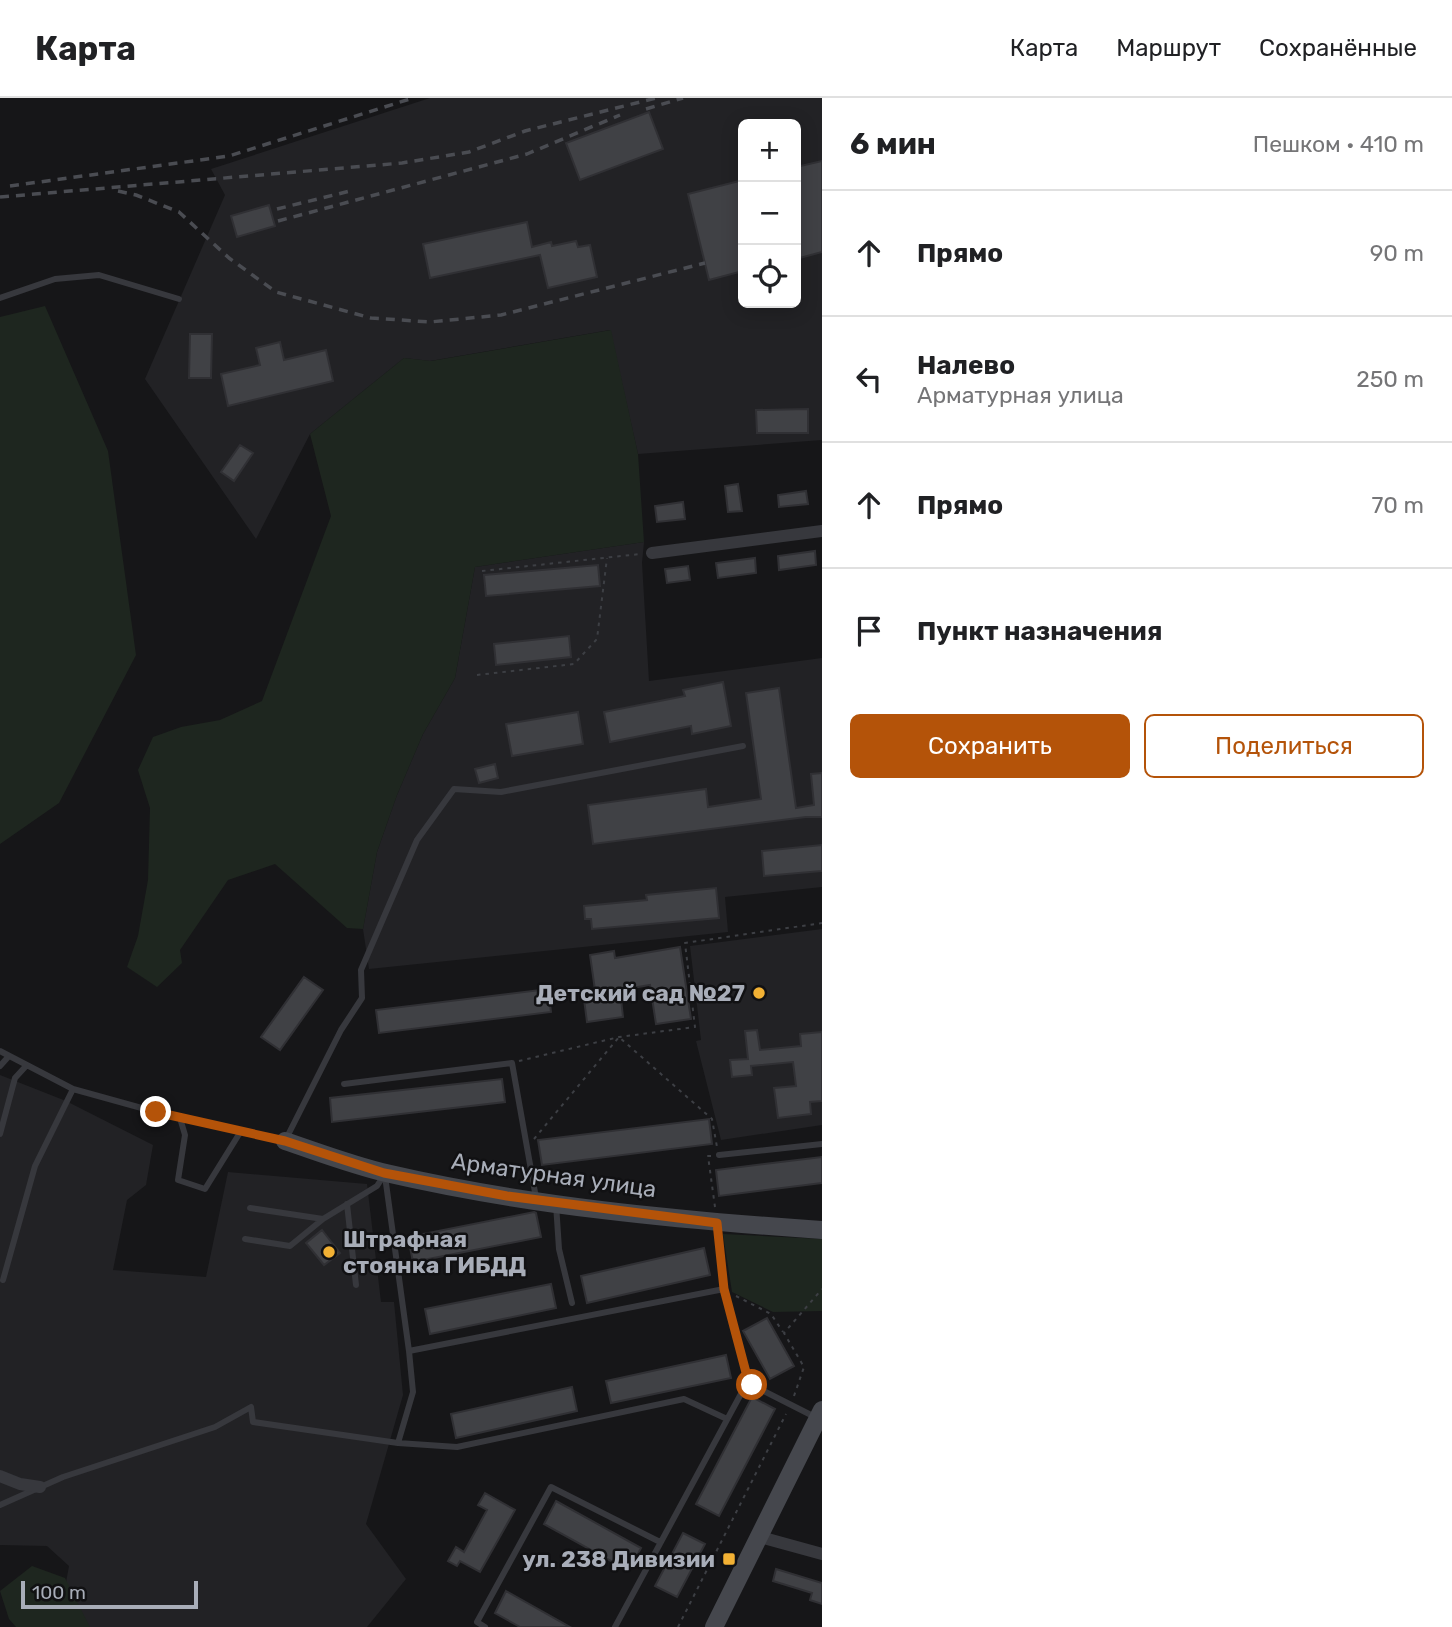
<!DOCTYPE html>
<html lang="ru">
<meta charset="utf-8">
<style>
:root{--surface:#fff;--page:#f2f2f2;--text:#202124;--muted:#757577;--line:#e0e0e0;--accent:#b45309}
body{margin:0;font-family:Rubik,sans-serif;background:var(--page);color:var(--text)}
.controls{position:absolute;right:21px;top:21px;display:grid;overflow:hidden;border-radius:10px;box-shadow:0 4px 18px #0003}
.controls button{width:63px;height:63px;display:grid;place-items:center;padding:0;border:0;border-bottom:2px solid var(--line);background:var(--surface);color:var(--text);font:35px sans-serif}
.scale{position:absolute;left:21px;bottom:18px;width:177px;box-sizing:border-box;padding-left:7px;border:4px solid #a8adb8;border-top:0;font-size:19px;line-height:24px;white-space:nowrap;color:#a8adb8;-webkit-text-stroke:5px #111113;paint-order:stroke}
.stop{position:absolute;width:21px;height:21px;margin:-16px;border:5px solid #b45309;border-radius:50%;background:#fff}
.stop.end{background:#b45309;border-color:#fff;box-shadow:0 2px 7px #0008}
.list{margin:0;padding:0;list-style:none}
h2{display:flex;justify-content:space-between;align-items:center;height:91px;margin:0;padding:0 28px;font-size:30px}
h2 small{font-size:23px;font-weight:400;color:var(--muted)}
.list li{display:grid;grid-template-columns:46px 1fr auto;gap:21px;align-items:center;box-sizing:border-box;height:126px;padding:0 28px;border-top:2px solid var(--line)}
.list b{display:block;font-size:26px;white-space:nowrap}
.list p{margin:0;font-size:23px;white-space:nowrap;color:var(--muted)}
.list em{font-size:23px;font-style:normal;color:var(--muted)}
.actions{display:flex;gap:14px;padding:21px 28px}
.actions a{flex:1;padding:16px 0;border:2px solid var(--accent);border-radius:10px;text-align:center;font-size:24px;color:var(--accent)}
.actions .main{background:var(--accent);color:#fff}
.icon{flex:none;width:38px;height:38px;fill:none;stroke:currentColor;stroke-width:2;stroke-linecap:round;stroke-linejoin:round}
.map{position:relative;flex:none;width:822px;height:1529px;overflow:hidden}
header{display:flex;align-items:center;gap:42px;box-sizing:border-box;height:98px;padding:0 35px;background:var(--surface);border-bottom:2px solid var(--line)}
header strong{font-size:33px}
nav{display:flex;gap:38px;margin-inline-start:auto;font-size:24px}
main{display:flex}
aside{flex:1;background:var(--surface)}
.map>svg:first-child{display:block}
</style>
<header>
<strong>Карта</strong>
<nav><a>Карта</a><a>Маршрут</a><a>Сохранённые</a></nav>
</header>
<main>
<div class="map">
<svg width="822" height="1529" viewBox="0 0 822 1529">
<rect width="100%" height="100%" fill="#161618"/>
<path fill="#222225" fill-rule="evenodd" d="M430,0H822V342L638,356L610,232L430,263L404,260L310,336L256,441L145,281L225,97L211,71ZM743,26H796V205H743Z
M644,444L642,465L649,583L822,560V789L725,799L728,834L369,871L363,831L377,754L397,697L423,636L455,580L475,469Z
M822,831V1027L721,1042L696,943L701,942L690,848Z
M0,977L66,1003L153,1047L146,1087L127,1102L113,1172L206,1179L228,1074L367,1086L381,1204H394L403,1297L366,1426L406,1481L367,1529H81L62,1506L69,1468L47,1448L0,1447Z"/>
<path fill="#1e261f" d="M45,208L108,353L136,557L59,705L0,746V219Z
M611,232L638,356L644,444L475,469L455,580L423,636L397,697L377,754L363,831L347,830L275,766L228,782L180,852L182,865L157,889L127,869L138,838L148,782L150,710L138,672L153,639L181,629L220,622L262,603L331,418L310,336L404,260L431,263Z
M723,1136L822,1141V1213L773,1214L732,1194Z
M32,1468L65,1480L90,1529H16L9,1521L0,1493Z"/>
<path fill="#404145" stroke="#303034" stroke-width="2" d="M649,14L663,51L580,82L566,45Z
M822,63V154L796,161V69Z
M743,82V173L709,182L688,96Z
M269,107L275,128L237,139L231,118Z
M527,124L532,149L551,144L552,148L576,143L578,149L590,147L597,179L548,190L540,157L430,180L423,146Z
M190,236H212L211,280H189Z
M280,244L284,262L326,252L333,283L228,308L221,276L260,267L256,250Z
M808,311V335H757L756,312Z
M240,347L253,355L234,383L221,374Z
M738,386L742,413L728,414L725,388Z
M806,393L808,406L779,409L778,397Z
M683,404L685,421L657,424L655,408Z
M815,453L816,467L779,472L778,458Z
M755,460L756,475L718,480L716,465Z
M598,467L600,488L486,498L484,477Z
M688,468L690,482L667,485L665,471Z
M569,538L571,559L496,567L494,546Z
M723,584L731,628L692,636L691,628L610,644L604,614L685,598L683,592Z
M779,590L796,710L814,707L811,676L822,675V719H806L593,746L588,707L706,691L708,709L761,701L746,595Z
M578,614L583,646L512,658L506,626Z
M495,666L498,680L479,685L475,671Z
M822,747V773L764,778L762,753Z
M716,790L719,820L592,831L591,821H585L584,808L647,802L646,797Z
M680,849L691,921L656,926L650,887L620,892L623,919L587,924L584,901L596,899L590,857L614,853L615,860Z
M304,879L323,892L280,952L261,939Z
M548,891L551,914L379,935L376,912Z
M757,932L760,952L801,948L800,936L822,934V1003L810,1004L811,1016L778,1020L774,990L796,988L793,964L751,968L752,977L732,979L730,962L748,961L745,933Z
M502,981L505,1004L332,1024L330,1000Z
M709,1021L712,1046L542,1067L538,1042Z
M822,1059V1085L719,1098L716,1072Z
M534,1114L536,1115L541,1139L413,1164L408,1139Z
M322,1132L340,1155L324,1167L306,1145Z
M704,1150L710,1177L587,1205L581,1178Z
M551,1186L556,1210L430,1236L425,1211Z
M767,1220L794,1268L770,1281L743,1233Z
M726,1257L731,1280L611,1305L606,1283Z
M572,1289L577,1313L456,1340L451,1316Z
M752,1299L775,1311L719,1418L696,1406Z
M485,1395L515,1412L480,1474L460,1463L457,1468L448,1463L456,1449L464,1454L487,1412L478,1407Z
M556,1403L641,1450L629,1473L544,1426Z
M683,1435L705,1446L677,1499L655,1488Z
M776,1471L822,1485V1506L810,1502L812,1495L773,1483Z
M506,1493L570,1529H520L495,1515Z"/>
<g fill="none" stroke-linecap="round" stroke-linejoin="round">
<path stroke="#3d3f44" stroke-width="2" stroke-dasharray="3.5 5" stroke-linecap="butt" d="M482,473L640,456
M477,577L574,566L597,541L607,460
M519,963L619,939L695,929L685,845L822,825
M534,1041L619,939L712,1021L717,1049
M711,1058H708L715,1109
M736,1198L771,1216L783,1234
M794,1298L804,1269L784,1235L822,1191
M678,1529L786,1316"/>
<path stroke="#37383d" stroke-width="6" d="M0,200L55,181L99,177L179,201
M0,953L73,991L156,1014L285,1043L341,932L362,900L361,872L417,742L454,691L501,694L743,648
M0,968L9,958
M344,986L512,965L536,1100
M180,1020L185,1037L178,1082L205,1091L241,1033
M0,1036L15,980L26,968
M719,1057L822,1046
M385,1078L409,1253
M347,1106L356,1187
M556,1106L559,1151L572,1205
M250,1110L323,1121L377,1088L384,1077
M717,1127L724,1191L409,1253L413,1294L398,1345L457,1349L684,1301L727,1321
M245,1141L290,1148L323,1121
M3,1182L35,1068L73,991
M724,1191L749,1281L752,1287L817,1320
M0,1407L63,1379L215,1329L251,1309L253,1324L398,1345
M485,1529L477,1524L551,1389L660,1444
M615,1529L749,1281"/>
<path stroke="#37383d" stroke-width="12" d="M652,455L822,433
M0,1378L20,1386L40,1389
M760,1439L822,1456"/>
<path stroke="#45474d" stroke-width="18" d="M285,1043C318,1054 352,1067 386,1075C528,1108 677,1122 822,1132
M714,1529L822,1312"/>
<path stroke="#4a4c52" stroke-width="3.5" stroke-dasharray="9 7" stroke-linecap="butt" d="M646,11L683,0
M10,88L229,58L413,0
M118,93L136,97L179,114L229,160L276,194L371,220L430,224L501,217L705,165
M0,99L402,65L469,54L525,33L656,0
M277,111L350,93
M278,123L527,56L620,17"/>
</g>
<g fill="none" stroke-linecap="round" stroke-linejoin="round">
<path stroke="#b45309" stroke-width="9" d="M156,1014L285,1043L384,1075L507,1098L717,1125L724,1191L748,1282L752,1287"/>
</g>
<g fill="#f2b134" stroke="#111113" stroke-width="2.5">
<circle cx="759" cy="895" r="7"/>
<circle cx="329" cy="1154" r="7"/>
<rect x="722" y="1454" width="14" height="14" rx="3.5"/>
</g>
<g text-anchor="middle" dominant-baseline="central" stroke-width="5" stroke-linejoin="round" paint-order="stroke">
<g font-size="23" font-weight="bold" fill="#a8adb8" stroke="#111113" text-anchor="end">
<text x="745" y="895">Детский сад №27</text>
<text x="343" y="1141" text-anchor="start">Штрафная<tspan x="343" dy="26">стоянка ГИБДД</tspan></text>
<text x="715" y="1461">ул. 238 Дивизии</text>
</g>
<g font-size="23" fill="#a8adb8" stroke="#111113">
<text transform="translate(554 1077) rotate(8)">Арматурная улица</text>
</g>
</g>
</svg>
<div class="controls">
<button>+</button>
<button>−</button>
<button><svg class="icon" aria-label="locate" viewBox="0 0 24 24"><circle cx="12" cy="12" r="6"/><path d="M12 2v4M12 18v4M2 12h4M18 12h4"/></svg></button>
</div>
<div class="scale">100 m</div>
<div class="stop" style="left:752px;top:1287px"></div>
<div class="stop end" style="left:156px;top:1014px"></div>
</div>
<aside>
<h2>6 мин<small>Пешком · 410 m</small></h2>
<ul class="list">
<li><svg class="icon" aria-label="ahead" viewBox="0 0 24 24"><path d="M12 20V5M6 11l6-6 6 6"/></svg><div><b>Прямо</b></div><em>90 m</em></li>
<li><svg class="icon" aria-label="left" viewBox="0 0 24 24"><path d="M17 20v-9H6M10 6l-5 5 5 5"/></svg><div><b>Налево</b><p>Арматурная улица</p></div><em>250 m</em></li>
<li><svg class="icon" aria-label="ahead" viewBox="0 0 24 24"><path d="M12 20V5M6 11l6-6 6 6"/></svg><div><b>Прямо</b></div><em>70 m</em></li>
<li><svg class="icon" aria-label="arrive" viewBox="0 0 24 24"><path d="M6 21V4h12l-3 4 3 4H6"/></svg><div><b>Пункт назначения</b></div></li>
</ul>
<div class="actions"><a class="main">Сохранить</a><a>Поделиться</a></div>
</aside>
</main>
